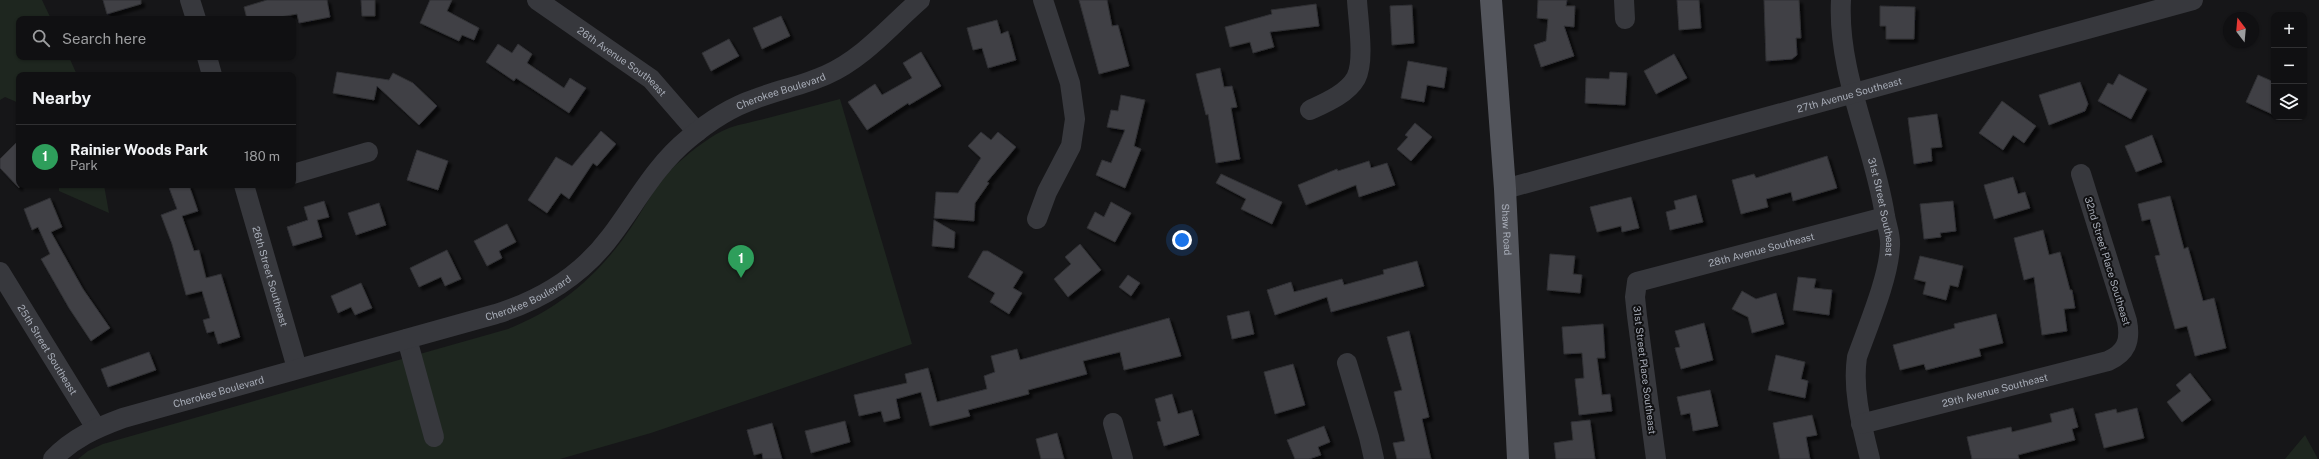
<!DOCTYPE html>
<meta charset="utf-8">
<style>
:root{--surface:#101012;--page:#19191b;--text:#f1f3f6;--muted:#9c9d9f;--line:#303032;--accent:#db2777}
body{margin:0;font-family:"Public Sans",sans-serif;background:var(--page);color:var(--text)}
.controls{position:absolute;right:12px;top:12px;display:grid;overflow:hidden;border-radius:8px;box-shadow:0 1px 3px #0004}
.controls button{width:36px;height:36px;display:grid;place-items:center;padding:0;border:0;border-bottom:1px solid var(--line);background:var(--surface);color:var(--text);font:20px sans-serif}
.compass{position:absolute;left:2223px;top:12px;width:36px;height:36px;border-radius:50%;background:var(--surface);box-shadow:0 1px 3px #0004;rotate:344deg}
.you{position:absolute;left:1182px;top:240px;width:14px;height:14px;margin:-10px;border:3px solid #fff;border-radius:50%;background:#1a73e8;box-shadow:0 0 0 6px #1a73e833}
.badge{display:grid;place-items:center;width:26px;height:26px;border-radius:50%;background:var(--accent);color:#fff;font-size:13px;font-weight:700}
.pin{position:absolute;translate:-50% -33px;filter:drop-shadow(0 1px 2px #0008)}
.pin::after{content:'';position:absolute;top:21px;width:14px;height:12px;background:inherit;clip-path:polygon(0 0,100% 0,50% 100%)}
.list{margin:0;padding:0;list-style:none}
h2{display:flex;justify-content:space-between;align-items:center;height:52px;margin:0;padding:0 16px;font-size:17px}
h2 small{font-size:13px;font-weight:400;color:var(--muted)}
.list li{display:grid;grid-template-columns:26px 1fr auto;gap:12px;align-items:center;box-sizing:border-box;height:64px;padding:0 16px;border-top:1px solid var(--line)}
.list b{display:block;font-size:15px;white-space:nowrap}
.list p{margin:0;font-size:13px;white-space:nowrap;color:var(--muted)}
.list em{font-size:13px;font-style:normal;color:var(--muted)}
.icon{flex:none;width:22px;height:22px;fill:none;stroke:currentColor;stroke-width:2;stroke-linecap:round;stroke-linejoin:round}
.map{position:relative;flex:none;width:2319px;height:459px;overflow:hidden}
.search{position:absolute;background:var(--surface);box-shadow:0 1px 3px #0004;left:16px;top:16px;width:280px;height:44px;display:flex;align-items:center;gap:10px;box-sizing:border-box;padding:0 14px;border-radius:8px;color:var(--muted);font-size:15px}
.panel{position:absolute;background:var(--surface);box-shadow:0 1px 3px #0004;left:16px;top:72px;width:280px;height:116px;border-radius:8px}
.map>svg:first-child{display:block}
</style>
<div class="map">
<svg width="2319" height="459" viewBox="0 0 2319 459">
<defs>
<filter id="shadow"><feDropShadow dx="3.5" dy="3.5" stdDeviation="1" flood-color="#0009"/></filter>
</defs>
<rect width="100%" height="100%" fill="#161618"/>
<path fill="#1e261f" d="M0,0H42L51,19H19V57H69L77,75H19V103L5,97L0,100Z
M840,99L912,344L651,433L560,459H78L88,451L103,444L508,329C561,308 601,273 632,226C646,205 659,179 679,162C693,150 711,135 729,128C740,124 753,122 764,119C789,112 815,106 840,99Z
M59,185H104L109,213L59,191Z
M2305,435L2318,459H2285Z"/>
<path fill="#404145" stroke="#303034" filter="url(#shadow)" d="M103,0H141V4L107,14Z
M267,0H327L330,17L299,23L297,14L269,19H247L244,7Z
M361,0H375V16H362Z
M430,0H452L447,11L479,28L474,40L462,35L459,41L420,23Z
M1079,0H1107L1112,26L1118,25L1129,66L1099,74Z
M1538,0H1567L1566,6H1575L1574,27L1564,26L1574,56L1541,67L1534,45L1546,41L1548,19L1537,18Z
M1677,0H1699L1701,28L1679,30Z
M1764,0H1799L1801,38H1796L1797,55L1792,59L1766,61Z
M1316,4L1319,26L1270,32L1274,47L1253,53L1250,42L1230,47L1225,27L1272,14L1271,10Z
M1412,5L1414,43L1392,45L1390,6Z
M1880,6L1915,7L1914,39H1886V26H1880Z
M781,16L790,36L762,49L753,28Z
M997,20L1001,34L1008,31L1016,60L988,68L982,48L973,50L967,28Z
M729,39L739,56L711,71L702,53Z
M498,44L512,53L518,44L532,54L527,63L564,88L570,78L586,88L569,113L516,78L514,81L486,62Z
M921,52L941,86L909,105L908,103L867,130L848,102L875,84L882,95L912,78L903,63Z
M1674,54L1687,78L1656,94L1644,71Z
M1408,61L1447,68L1444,88L1427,85L1424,102L1401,98Z
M1220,68L1224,87L1232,86L1237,107L1231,108L1240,159L1216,163L1208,114L1206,115L1196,74Z
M337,72L389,80L393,73L413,83L437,106L419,125L377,86L374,100L333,93Z
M1610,72L1627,73L1625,105L1585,103L1586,78L1609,79Z
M2119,74L2147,89L2131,119L2098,101L2108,83L2113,85Z
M2258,75L2274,82V115L2246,102Z
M2080,82L2088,104L2085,111L2049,125L2039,95Z
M1121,95L1145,100L1134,146L1141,149L1125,188L1096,175L1102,160L1111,163L1125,130L1107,127L1111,110L1118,111Z
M2002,101L2036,126L2024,143L2013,135L2003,150L1979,133Z
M1937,114L1942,147L1931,148L1932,161L1914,164L1908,118Z
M1415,123L1432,137L1411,161L1397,149L1408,137L1405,135Z
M601,131L616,144L597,166L593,163L569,199L561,193L547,213L528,200L556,157L572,166Z
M981,132L991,140L998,132L1016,147L987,182L989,183L975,203L974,221L934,218L936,192L958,193L981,158L968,146Z
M2152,135L2162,162L2136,172L2125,146Z
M19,140V188L0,168V159Z
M417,150L448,161L438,190L407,180Z
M1827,156L1837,188L1793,201L1791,192L1766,199L1768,207L1741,214L1732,180L1754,174L1756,178Z
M1369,161L1371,168L1387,163L1395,185L1359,197L1356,185L1306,205L1298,185L1337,169L1338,171Z
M1221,174L1282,202L1272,224L1241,209L1246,199L1216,183Z
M2013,177L2018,194L2025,192L2030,208L1994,219L1984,185Z
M168,185H189L198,211L182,216L194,251L199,250L206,278L221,274L240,337L218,344L214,331L207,333L203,320L210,318L202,291L186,295L172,244L161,215L177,209Z
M1696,195L1703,222L1670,230L1666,212L1676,209L1674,201Z
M2170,196L2184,249L2188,247L2203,301L2214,298L2226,348L2195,356L2187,326L2175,329L2155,256L2160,255L2150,219L2142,221L2138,204Z
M1631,197L1639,228L1622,232L1621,226L1597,232L1590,207Z
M50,198L62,227L51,232L83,289L110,328L91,341L69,308L41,259L50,254L38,227L32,230L24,209Z
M324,201L329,217L317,220L322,237L293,246L287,227L308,220L304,207Z
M1953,201L1956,231L1940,233L1941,237L1924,239L1920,204Z
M1111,202L1131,213L1115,242L1087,228L1095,212L1104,217Z
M379,203L386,225L356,235L348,213Z
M934,220L955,232L954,248L932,246Z
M507,224L516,242L499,251L502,258L487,266L474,241Z
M2043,230L2049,255L2060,252L2070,290H2072L2075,308L2064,309L2067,331L2042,335L2034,277L2024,280L2014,238Z
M1080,244L1101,270L1068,297L1054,279L1071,264L1065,257Z
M447,250L461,279L445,286L441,277L419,287L410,268Z
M983,251H988L1023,272L1013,288L1022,293L1009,314L990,302L995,293L968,277Z
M1550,254L1575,256L1573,274L1582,275L1580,293L1547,290Z
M1920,256L1963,266L1958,287L1950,285L1946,300L1923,294L1926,282L1914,279Z
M1417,261L1424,286L1331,312L1327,297L1275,315L1267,290L1291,282L1294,292L1342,279L1344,285L1384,274L1383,270Z
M1128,275L1140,283L1131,296L1119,287Z
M1798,277L1816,279L1814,288L1832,290L1829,315L1793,310Z
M361,283L372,308L355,315L351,307L338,313L331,296Z
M1742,291L1756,299L1776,293L1784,324L1752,333L1748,317L1732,309Z
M1249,311L1254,334L1232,339L1227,316Z
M1996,314L2003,343L1979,349L1981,356L1926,370L1924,364L1900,370L1893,345L1955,328L1954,324Z
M1169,318L1181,356L1124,370L1120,352L1083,361L1087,374L1028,390L1029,394L968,410L970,416L930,426L921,392L896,399L900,418L884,422L881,411L859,416L854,395L907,383L905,374L928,368L937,402L987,389L984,376L995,372L991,356L1017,349L1020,360Z
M1704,323L1713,360L1681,369L1675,348L1680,347L1675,331Z
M1603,324L1605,358H1597L1602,395L1610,394L1612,411L1579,415L1575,379L1584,378L1582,353L1564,354L1562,327Z
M1409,331L1429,417L1422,419L1431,459H1397L1393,443L1405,441L1394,392L1402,390L1387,337Z
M149,352L156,370L108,387L101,369Z
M1776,355L1805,362L1801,379L1808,381L1805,398L1768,390Z
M1293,364L1305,405L1275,414L1264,372Z
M2190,373L2211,400L2182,422L2167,402L2181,391L2176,385Z
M1710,390L1718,426L1693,431L1690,413L1681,415L1677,397Z
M1172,394L1178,414L1192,410L1199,435L1164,446L1157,422L1161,421L1155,399Z
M2073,408L2078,427L2072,429L2075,440L2018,455L2019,459H1972L1967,437L2011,427L2012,432L2052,422L2050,414Z
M2137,408L2144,438L2104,448L2095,414L2116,409L2117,413Z
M1812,415L1817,435L1806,437L1810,459H1780L1773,423Z
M1590,420L1595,459H1556L1554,443L1573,440L1571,422Z
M845,421L850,442L811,453L805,431Z
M772,423L782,459H763L762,453L754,455L747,430Z
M1324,426L1330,442L1318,447L1321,455L1309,459H1295L1287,440Z
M1057,433L1064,459H1041L1036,439Z"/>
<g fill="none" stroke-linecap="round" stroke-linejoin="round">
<g stroke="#37383d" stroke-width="20">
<path d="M190,0L196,19"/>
<path id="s1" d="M537,0L651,79L697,132"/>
<path d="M1624,0L1625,19"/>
<path id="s2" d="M1841,0C1837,74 1874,144 1885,216C1887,227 1891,236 1890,246C1889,277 1868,326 1857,357C1852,391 1862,426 1870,459"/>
<path d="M207,57L212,75"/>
<path d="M1310,110C1325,103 1347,94 1356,78C1365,61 1358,20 1357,0"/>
<path d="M293,174L368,152"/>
<path id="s3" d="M244,185L297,368"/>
<path id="s4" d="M1505,189L2193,0"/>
<path d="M1037,219L1047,192L1071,146L1075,119L1070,83L1043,0"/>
<path id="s5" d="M0,272L96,428"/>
<path d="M407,339L434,437"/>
<path d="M1347,363L1369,437L1374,459"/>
<path d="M1113,423L1123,459"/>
<path id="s6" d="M1861,424L2108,361C2126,353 2131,341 2127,321L2081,174"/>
<path id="s7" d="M53,459C73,438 96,428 123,418L496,314C541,300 582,275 611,236C636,203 655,166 688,139C707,123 731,107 755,99C778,90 804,85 826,75C864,58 890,26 920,0"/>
<path id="s8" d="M1656,459L1637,316L1635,297L1637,282L1885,217"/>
</g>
<path stroke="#53555c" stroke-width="22" id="s9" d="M1491,0L1505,189L1518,459"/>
</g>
<g text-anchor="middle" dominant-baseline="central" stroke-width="4" stroke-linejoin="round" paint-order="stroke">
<g font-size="10" fill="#a8adb8" stroke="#111113">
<text stroke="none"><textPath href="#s1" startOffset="105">26th Avenue Southeast</textPath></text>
<text stroke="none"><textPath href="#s7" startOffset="840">Cherokee Boulevard</textPath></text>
<text stroke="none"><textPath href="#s4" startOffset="357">27th Avenue Southeast</textPath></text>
<text stroke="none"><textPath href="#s2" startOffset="212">31st Street Southeast</textPath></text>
<text stroke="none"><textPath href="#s9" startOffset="230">Shaw Road</textPath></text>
<text stroke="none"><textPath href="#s8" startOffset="307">28th Avenue Southeast</textPath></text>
<text transform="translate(2108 261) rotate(73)">32nd Street Place Southeast</text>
<text stroke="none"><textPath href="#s3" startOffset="95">26th Street Southeast</textPath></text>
<text stroke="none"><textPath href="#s7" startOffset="505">Cherokee Boulevard</textPath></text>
<text stroke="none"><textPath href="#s5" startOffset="91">25th Street Southeast</textPath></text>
<text transform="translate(1645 370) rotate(83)">31st Street Place Southeast</text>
<text stroke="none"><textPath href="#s6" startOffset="138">29th Avenue Southeast</textPath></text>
<text stroke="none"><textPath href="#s7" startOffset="181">Cherokee Boulevard</textPath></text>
</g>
</g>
</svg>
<div class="controls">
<button>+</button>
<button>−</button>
<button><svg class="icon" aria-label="layers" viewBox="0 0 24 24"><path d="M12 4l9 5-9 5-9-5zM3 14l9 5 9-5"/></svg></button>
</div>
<svg class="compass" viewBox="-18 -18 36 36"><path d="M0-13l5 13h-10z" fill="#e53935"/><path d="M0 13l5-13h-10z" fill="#9c9d9f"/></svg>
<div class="you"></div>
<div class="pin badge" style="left:741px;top:278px;background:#2e9e5b">1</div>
<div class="search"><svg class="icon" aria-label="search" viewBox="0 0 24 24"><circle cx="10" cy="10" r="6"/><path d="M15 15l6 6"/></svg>Search here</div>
<section class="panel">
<h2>Nearby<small></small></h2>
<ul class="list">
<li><span class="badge" style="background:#2e9e5b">1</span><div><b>Rainier Woods Park</b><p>Park</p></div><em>180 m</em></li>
</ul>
</section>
</div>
